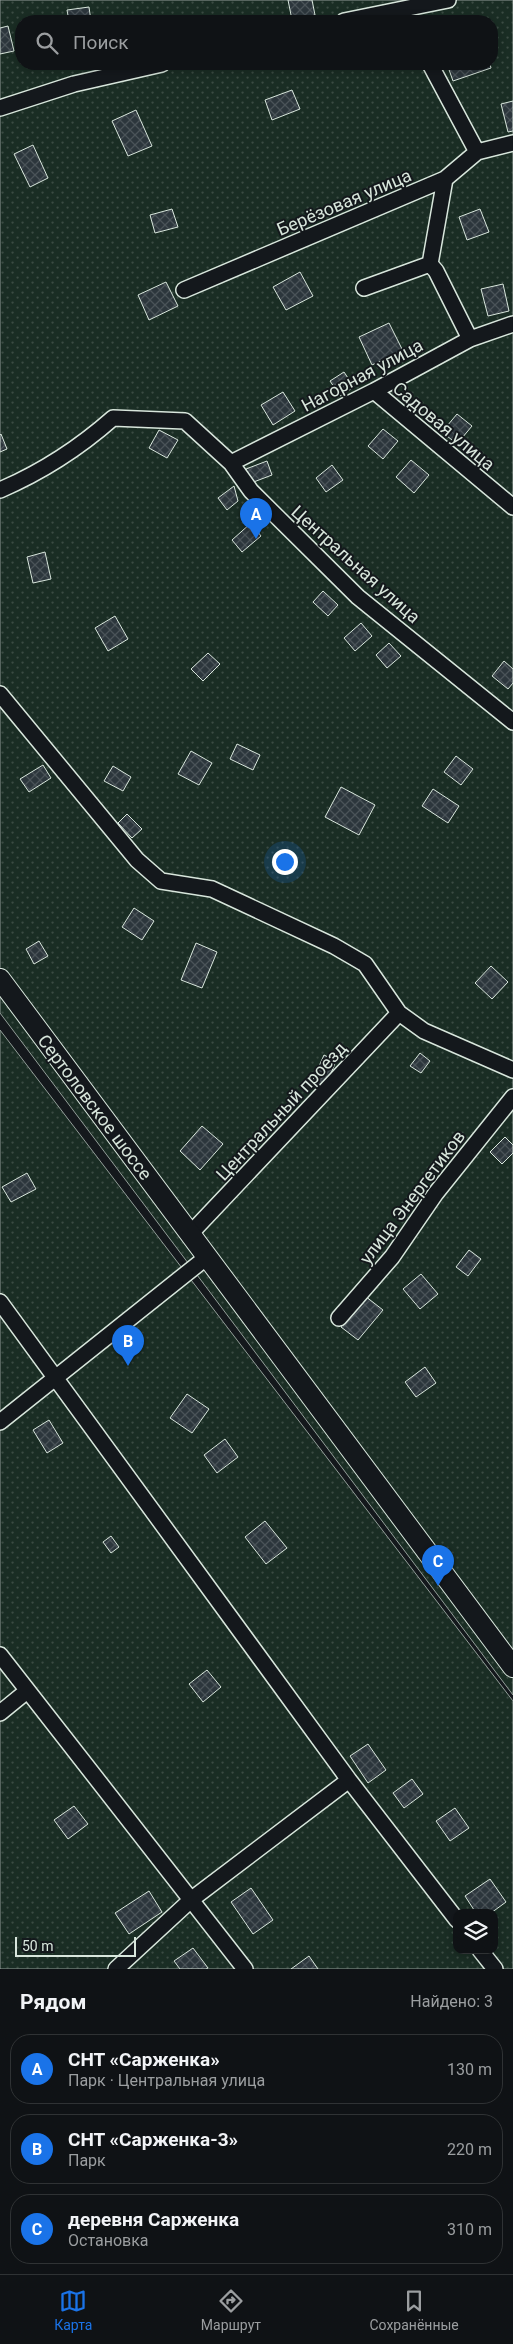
<!DOCTYPE html>
<html lang="ru">
<meta charset="utf-8">
<style>
:root{--surface:#0f1215;--page:#1d2022;--text:#f1f3f6;--muted:#9b9ea0;--line:#2f3234;--accent:#1a73e8}
body{margin:0;font-family:Roboto,sans-serif;background:var(--page);color:var(--text)}
.controls{position:absolute;right:15px;bottom:15px;display:grid;overflow:hidden;border-radius:10px;box-shadow:0 2px 8px #0003}
.controls button{width:45px;height:45px;display:grid;place-items:center;padding:0;border:0;border-bottom:1px solid var(--line);background:var(--surface);color:var(--text);font:25px sans-serif}
.scale{position:absolute;left:15px;bottom:12px;width:121px;box-sizing:border-box;padding-left:5px;border:2px solid #d8e6dc;border-top:0;font-size:14px;line-height:18px;white-space:nowrap;color:#d8e6dc;-webkit-text-stroke:4px #14181c;paint-order:stroke}
.you{position:absolute;left:284px;top:861px;width:18px;height:18px;margin:-12px;border:4px solid #fff;border-radius:50%;background:#1a73e8;box-shadow:0 0 0 8px #1a73e833}
.badge{display:grid;place-items:center;width:32px;height:32px;border-radius:50%;background:var(--accent);color:#fff;font-size:16px;font-weight:700}
.pin{position:absolute;translate:-50% -41px;filter:drop-shadow(0 1px 2px #0008)}
.pin::after{content:'';position:absolute;top:26px;width:18px;height:15px;background:inherit;clip-path:polygon(0 0,100% 0,50% 100%)}
.list{margin:0;padding:0;list-style:none}
h2{display:flex;justify-content:space-between;align-items:center;height:65px;margin:0;padding:0 20px;font-size:21px}
h2 small{font-size:16px;font-weight:400;color:var(--muted)}
.list li{display:grid;grid-template-columns:32px 1fr auto;gap:15px;align-items:center;box-sizing:border-box;height:70px;margin:0 10px 10px;padding:0 10px;border:1px solid var(--line);border-radius:20px}
.list b{display:block;font-size:19px;white-space:nowrap}
.list p{margin:0;font-size:16px;white-space:nowrap;color:var(--muted)}
.list em{font-size:16px;font-style:normal;color:var(--muted)}
.icon{flex:none;width:28px;height:28px;fill:none;stroke:currentColor;stroke-width:2;stroke-linecap:round;stroke-linejoin:round}
.map{position:relative;flex:none;width:513px;height:1969px;overflow:hidden}
.search{position:absolute;background:var(--surface);box-shadow:0 2px 8px #0003;left:15px;right:15px;top:15px;height:55px;display:flex;align-items:center;gap:12px;box-sizing:border-box;padding:0 18px;border-radius:20px;color:var(--muted);font-size:19px}
.sheet{height:305px;background:var(--surface)}
nav{display:flex;justify-content:space-around;align-items:center;box-sizing:border-box;height:70px;border-top:1px solid var(--line);background:var(--surface);font-size:14px;color:var(--muted)}
nav a{display:grid;justify-items:center;gap:2px}
nav .on{color:var(--accent)}
.map>svg:first-child{display:block}
</style>
<div class="map">
<svg width="513" height="1969" viewBox="0 0 513 1969">
<defs>
<pattern id="grass-dots" width="8" height="8" patternUnits="userSpaceOnUse" patternTransform="scale(1.25)"><rect width="8" height="8" fill="#1a2d24"/><path d="M2 2h.1M6 6h.1" fill="none" stroke="#3b4b43" stroke-width="1.8" stroke-linecap="round"/></pattern>
<pattern id="building-cross-hatch" width="8" height="8" patternUnits="userSpaceOnUse" patternTransform="scale(1.25)"><rect width="8" height="8" fill="#2c363c"/><path d="M0 0l8 8M0 8l8-8" fill="none" stroke="#4a5358"/></pattern>
</defs>
<rect width="100%" height="100%" fill="#14181c"/>
<path fill="url(#grass-dots)" stroke="#939e99" fill-rule="evenodd" d="M0,0H513V1695L0,1013ZM21,21H492V64H21Z
M0,1030L513,1701V1969H0ZM457,1913H494V1950H457Z"/>
<path fill="url(#building-cross-hatch)" stroke="#d8e6dc" d="M288,0H312L315,15L292,20Z
M89,7L91,21H69L67,10Z
M8,26L14,51L0,54V28Z
M447,64H490L491,68L453,81Z
M292,90L300,109L272,120L265,100Z
M513,101V131L508,132L501,104Z
M136,110L152,146L128,156L112,121Z
M33,145L48,178L30,187L14,154Z
M172,209L178,227L155,233L150,215Z
M480,209L489,232L467,240L459,217Z
M300,272L313,296L286,310L273,287Z
M166,282L178,306L149,320L138,295Z
M503,284L509,311L488,316L481,289Z
M389,323L403,351L372,365L359,337Z
M344,372L354,387L340,396L330,381Z
M283,392L295,411L273,425L261,405Z
M457,414L472,426L457,444L442,432Z
M383,429L398,441L383,459L368,446Z
M159,430L178,440L167,458L149,448Z
M1,434L7,449L0,452V435Z
M411,460L429,475L414,493L396,477Z
M267,461L272,475L251,483L246,469Z
M332,465L343,480L326,492L316,478Z
M234,486L238,501L227,510L218,498Z
M251,523L261,536L242,552L232,540Z
M45,552L51,579L33,583L27,557Z
M323,591L338,605L328,616L313,602Z
M115,616L128,639L108,651L95,628Z
M361,623L372,636L355,651L344,638Z
M389,643L401,656L387,668L376,655Z
M208,653L220,664L203,681L191,669Z
M504,661L513,669V683L508,689L492,676Z
M237,744L260,755L253,770L230,759Z
M191,751L212,763L199,785L178,774Z
M456,756L473,769L461,785L444,772Z
M43,765L51,778L29,792L20,779Z
M113,766L131,777L123,791L104,781Z
M341,787L375,805L359,835L325,817Z
M433,789L459,806L448,823L422,806Z
M127,814L142,829L132,838L118,823Z
M134,908L154,921L142,940L122,927Z
M39,941L48,956L34,964L26,949Z
M196,943L217,952L202,988L181,980Z
M491,966L508,982L492,999L475,983Z
M420,1053L430,1061L421,1073L410,1066Z
M324,1055L336,1061L325,1088L312,1082Z
M202,1126L223,1144L200,1170L180,1151Z
M505,1137L513,1145V1153L502,1164L490,1152Z
M27,1173L36,1189L11,1202L2,1187Z
M469,1250L481,1259L468,1276L456,1267Z
M421,1274L438,1294L420,1309L403,1289Z
M365,1296L383,1310L358,1340L341,1327Z
M425,1367L436,1383L416,1397L405,1382Z
M187,1394L209,1409L192,1433L170,1418Z
M49,1420L63,1443L47,1453L33,1430Z
M225,1439L238,1457L217,1473L204,1455Z
M265,1521L287,1548L266,1564L245,1537Z
M111,1536L119,1547L111,1553L103,1542Z
M207,1670L221,1687L203,1702L189,1684Z
M368,1744L386,1770L368,1783L350,1756Z
M412,1779L423,1794L404,1808L393,1793Z
M74,1806L88,1824L68,1839L54,1820Z
M455,1808L469,1828L450,1841L436,1821Z
M490,1879L506,1902L491,1913H476L465,1896Z
M251,1888L273,1920L253,1934L231,1902Z
M149,1891L162,1912L129,1934L115,1913Z
M193,1948L208,1968L206,1969H180L174,1961Z
M309,1956L318,1969H291Z"/>
<g fill="none" stroke-linecap="round" stroke-linejoin="round">
<defs>
<path id="minor" d="M344,21L448,0
M430,64L477,152
M0,108L74,84L162,64
M445,179L430,264L436,271L470,339
M364,288L430,264
M184,290L445,179L477,152L513,143
M374,391L513,507
M231,463L374,391L470,339L513,324
M0,490C42,472 79,448 113,418L185,421L231,463L251,491L358,597L513,722
M0,694L137,860L161,881L212,889L334,946L365,964L399,1013L424,1031L513,1070
M190,1234L399,1013
M0,1302L349,1780L457,1920
M339,1318L392,1257L436,1193L513,1097
M0,1422L207,1257
M0,1655L245,1969
M0,1713L27,1691
M480,1950L495,1969
M116,1969L192,1899L349,1780"/>
<path id="secondary" d="M0,979L513,1667"/>
</defs>
<use href="#minor" stroke="#d8e6dc" stroke-width="18"/>
<use href="#secondary" stroke="#d8e6dc" stroke-width="22"/>
<use href="#minor" stroke="#14181c" stroke-width="15"/>
<use href="#secondary" stroke="#14181c" stroke-width="20"/>
</g>
<g text-anchor="middle" dominant-baseline="central" stroke-width="4" stroke-linejoin="round" paint-order="stroke">
<g font-size="18" fill="#d8e6dc" stroke="#14181c">
<text transform="translate(344 202) rotate(-23)">Берёзовая улица</text>
<text transform="translate(362 375) rotate(-28)">Нагорная улица</text>
<text transform="translate(444 426) rotate(40)">Садовая улица</text>
<text transform="translate(356 564) rotate(42)">Центральная улица</text>
<text transform="translate(95 1107) rotate(53)">Сертоловское шоссе</text>
<text transform="translate(281 1111) rotate(-47)">Центральный проезд</text>
<text transform="translate(412 1197) rotate(-53)">улица Энергетиков</text>
</g>
</g>
</svg>
<div class="controls">
<button><svg class="icon" aria-label="layers" viewBox="0 0 24 24"><path d="M12 4l9 5-9 5-9-5zM3 14l9 5 9-5"/></svg></button>
</div>
<div class="scale">50 m</div>
<div class="you"></div>
<div class="pin badge" style="left:256px;top:539px">A</div>
<div class="pin badge" style="left:128px;top:1366px">B</div>
<div class="pin badge" style="left:438px;top:1586px">C</div>
<div class="search"><svg class="icon" aria-label="search" viewBox="0 0 24 24"><circle cx="10" cy="10" r="6"/><path d="M15 15l6 6"/></svg>Поиск</div>
</div>
<section class="sheet">
<h2>Рядом<small>Найдено: 3</small></h2>
<ul class="list">
<li><span class="badge">A</span><div><b>СНТ «Сарженка»</b><p>Парк · Центральная улица</p></div><em>130 m</em></li>
<li><span class="badge">B</span><div><b>СНТ «Сарженка-3»</b><p>Парк</p></div><em>220 m</em></li>
<li><span class="badge">C</span><div><b>деревня Сарженка</b><p>Остановка</p></div><em>310 m</em></li>
</ul>
</section>
<nav>
<a class="on"><svg class="icon" aria-label="map" viewBox="0 0 24 24"><path d="M3 6l6-2 6 2 6-2v14l-6 2-6-2-6 2zM9 4v14M15 6v14"/></svg>Карта</a>
<a><svg class="icon" aria-label="directions" viewBox="0 0 24 24"><path d="M12 3l9 9-9 9-9-9zM9 14v-3h6M13 9l2 2-2 2"/></svg>Маршрут</a>
<a><svg class="icon" aria-label="saved" viewBox="0 0 24 24"><path d="M7 4h10v16l-5-4-5 4z"/></svg>Сохранённые</a>
</nav>
